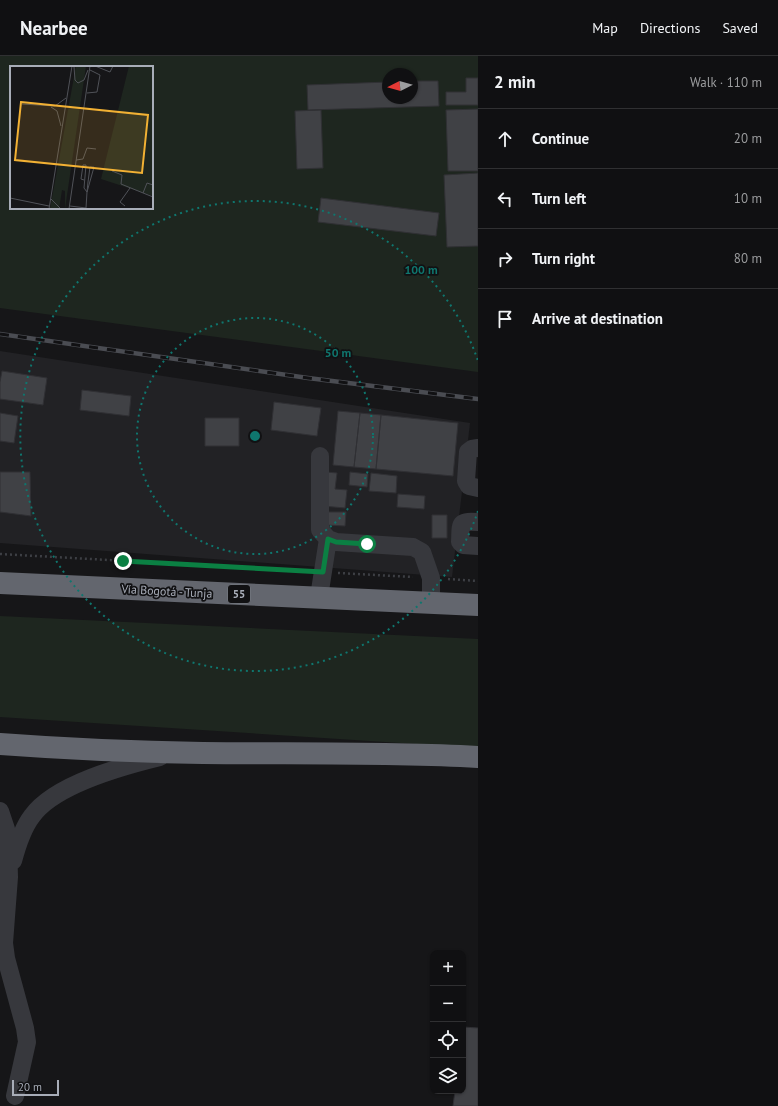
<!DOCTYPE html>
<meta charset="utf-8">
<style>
:root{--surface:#101012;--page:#19191b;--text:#f1f3f6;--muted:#9c9d9f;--line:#303032}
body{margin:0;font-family:"PT Sans",sans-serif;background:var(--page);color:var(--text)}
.controls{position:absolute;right:12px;bottom:12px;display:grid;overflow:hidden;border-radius:8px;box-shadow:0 1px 3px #0004}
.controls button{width:36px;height:36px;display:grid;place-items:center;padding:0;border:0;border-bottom:1px solid var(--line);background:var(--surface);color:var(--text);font:20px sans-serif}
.compass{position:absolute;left:382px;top:12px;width:36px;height:36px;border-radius:50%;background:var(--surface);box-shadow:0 1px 3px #0004;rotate:264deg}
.scale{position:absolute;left:12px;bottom:10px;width:47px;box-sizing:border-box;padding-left:4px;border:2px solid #a8adb8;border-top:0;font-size:11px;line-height:14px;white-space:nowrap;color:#a8adb8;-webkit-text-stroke:3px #111113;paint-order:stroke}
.stop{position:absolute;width:12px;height:12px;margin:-9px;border:3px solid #0b8043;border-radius:50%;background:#fff}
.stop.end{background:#0b8043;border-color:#fff;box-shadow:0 1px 4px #0008}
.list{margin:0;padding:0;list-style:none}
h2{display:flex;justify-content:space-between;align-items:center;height:52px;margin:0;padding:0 16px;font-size:17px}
h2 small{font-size:13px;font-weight:400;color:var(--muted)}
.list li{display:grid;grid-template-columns:26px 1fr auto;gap:12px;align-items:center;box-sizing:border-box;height:60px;padding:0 16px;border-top:1px solid var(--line)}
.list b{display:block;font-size:15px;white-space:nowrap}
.list em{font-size:13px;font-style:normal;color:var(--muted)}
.icon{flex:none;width:22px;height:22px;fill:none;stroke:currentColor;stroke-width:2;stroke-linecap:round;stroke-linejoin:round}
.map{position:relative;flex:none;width:478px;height:1050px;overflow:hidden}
header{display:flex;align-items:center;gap:24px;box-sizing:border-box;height:56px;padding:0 20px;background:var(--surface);border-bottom:1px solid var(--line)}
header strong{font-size:19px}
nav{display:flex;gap:22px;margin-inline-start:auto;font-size:14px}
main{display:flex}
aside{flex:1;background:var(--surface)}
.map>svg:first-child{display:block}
</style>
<header>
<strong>Nearbee</strong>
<nav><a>Map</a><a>Directions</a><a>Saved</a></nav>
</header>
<main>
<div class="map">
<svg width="478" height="1050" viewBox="0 0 478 1050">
<rect width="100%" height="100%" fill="#161618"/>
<path fill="#222225" d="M0,295L470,367L452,521L0,487Z"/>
<path fill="#1e261f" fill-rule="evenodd" d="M0,0H478V316L0,252ZM11,11H152V152H11ZM388,18H412V42H388Z
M0,560L478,583V692L0,661Z"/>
<path fill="#404145" stroke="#303034" d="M466,22H478V49H446V36H466Z
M412,25H438L439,50L308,54L307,29L388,26V42H412Z
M478,53V115H448L446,54Z
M321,54L323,112L297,113L295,55Z
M478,117V190L447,191L444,119Z
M321,142L439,157L436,180L318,166Z
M2,315L47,322L43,349L0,343V326Z
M82,334L131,340L129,360L80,354Z
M274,346L321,352L317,380L271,374Z
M338,355L360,357L354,411L333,409Z
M0,357L18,360L14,387L0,385Z
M360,357L381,359L376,413L354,411Z
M381,359L458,367L453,420L376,413Z
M205,362H239V390H205Z
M0,416H30L31,460L0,456Z
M326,416L337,417L335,433L347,434L345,452L323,450Z
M350,416L368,418L367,431L349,429Z
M371,417L397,420L396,437L369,435Z
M398,438L425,440L424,453L397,451Z
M326,456H346L345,470L326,469Z
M432,459H447V482H432Z
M463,971L478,972V1050H453L455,1035H463Z"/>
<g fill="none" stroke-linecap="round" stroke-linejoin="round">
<path stroke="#3d3f44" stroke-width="2.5" stroke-dasharray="2 3" stroke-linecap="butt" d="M0,498L307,515
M338,517L413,521
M448,523L478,525"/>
<path stroke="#37383d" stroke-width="18" d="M478,392L472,393L468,396L466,425L469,430L478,432
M320,400V474L328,483L336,486L413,491L422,496L431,522V546
M478,466C458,465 461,467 460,486L463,489L478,490
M319,541L328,483
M0,755L6,773L8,787L9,821L4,887L6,902L25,972L27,986L15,1040
M13,805C17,790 22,773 32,760C55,728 123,710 160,701"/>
<path stroke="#63666e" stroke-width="22" d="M0,527L478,549
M0,688C67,693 135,696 203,697C294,698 386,696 478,701"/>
<defs>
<path id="rail" d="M0,278L308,322L478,343"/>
</defs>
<use href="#rail" stroke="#4a4c52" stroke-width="4.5"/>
<use href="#rail" stroke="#111113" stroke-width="3" stroke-dasharray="9" stroke-linecap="butt"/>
</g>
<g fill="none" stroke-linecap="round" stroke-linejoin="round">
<path stroke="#0b8043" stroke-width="5" d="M123,505L323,516L328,483L336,486L367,488"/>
</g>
<g fill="none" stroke="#0f766e" stroke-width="2" stroke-dasharray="2 4">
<circle cx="255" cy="380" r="118"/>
<path d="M478 455A235 235 0 1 1 478 305"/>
</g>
<g text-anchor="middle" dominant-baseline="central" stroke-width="3.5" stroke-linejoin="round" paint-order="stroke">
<rect fill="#111113" stroke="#7b7e86" stroke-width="1" x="228" y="529" width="22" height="18" rx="3"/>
<g font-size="11" font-weight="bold" fill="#a8adb8">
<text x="239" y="538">55</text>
</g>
<g font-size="12" fill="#a8adb8" stroke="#111113">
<text transform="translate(167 535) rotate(3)">Vía Bogotá - Tunja</text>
</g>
</g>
<g transform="translate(10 10)">
<rect width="143" height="143" fill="#161618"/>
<path d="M66,0H76L55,143V125L52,124L49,143H40ZM119,0H143V130L91,113Z" fill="#1e261f"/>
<path fill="none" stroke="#505258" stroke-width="1" d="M85,0L100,6L103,0M64,1L65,14L68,17L74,14L78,4M77,27L87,26L90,9L80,4M12,38L45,40L56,32M41,41L47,45L51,60M66,94L73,93L77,82L86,83M73,99H76L74,122L77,126L84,101H80L78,116L77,126L76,142M73,99L71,113L74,114M102,105L112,109L111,118L143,131M133,127L137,117L143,119M0,132L39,140M41,133L51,143M60,140L76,142M115,140L110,136L120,122M39,143L62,0M59,143L80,0"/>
<path fill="#f2b134" fill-opacity="0.15" stroke="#f2b134" stroke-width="2" d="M11,36L138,49L132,107L5,94Z"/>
<rect width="143" height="143" fill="none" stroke="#a8adb8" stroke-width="2"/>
</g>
<circle cx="255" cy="380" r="6" fill="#0f766e" stroke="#111113" stroke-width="2"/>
<g font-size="12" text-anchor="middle" font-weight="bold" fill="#0f766e" stroke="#111113" stroke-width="3.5" stroke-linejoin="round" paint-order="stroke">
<text x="421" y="218">100 m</text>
<text x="338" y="301">50 m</text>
</g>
</svg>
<div class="controls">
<button>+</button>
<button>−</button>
<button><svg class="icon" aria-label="locate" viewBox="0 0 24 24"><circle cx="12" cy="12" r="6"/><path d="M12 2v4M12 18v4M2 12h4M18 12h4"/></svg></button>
<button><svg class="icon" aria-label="layers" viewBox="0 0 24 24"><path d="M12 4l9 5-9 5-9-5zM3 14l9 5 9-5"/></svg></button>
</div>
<svg class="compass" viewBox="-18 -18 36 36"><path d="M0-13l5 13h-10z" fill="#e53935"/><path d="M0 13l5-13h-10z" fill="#9c9d9f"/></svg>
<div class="scale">20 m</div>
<div class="stop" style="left:367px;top:488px"></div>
<div class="stop end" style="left:123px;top:505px"></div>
</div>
<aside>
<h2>2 min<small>Walk · 110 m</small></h2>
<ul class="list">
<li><svg class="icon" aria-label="ahead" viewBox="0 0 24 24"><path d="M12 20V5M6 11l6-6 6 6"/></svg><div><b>Continue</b></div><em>20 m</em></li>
<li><svg class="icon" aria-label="left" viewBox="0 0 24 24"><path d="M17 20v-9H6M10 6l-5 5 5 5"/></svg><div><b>Turn left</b></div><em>10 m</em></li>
<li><svg class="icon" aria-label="right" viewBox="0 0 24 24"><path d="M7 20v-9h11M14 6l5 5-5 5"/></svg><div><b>Turn right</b></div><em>80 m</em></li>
<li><svg class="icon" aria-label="arrive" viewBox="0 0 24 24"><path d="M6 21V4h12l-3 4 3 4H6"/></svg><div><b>Arrive at destination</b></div></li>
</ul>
</aside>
</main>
